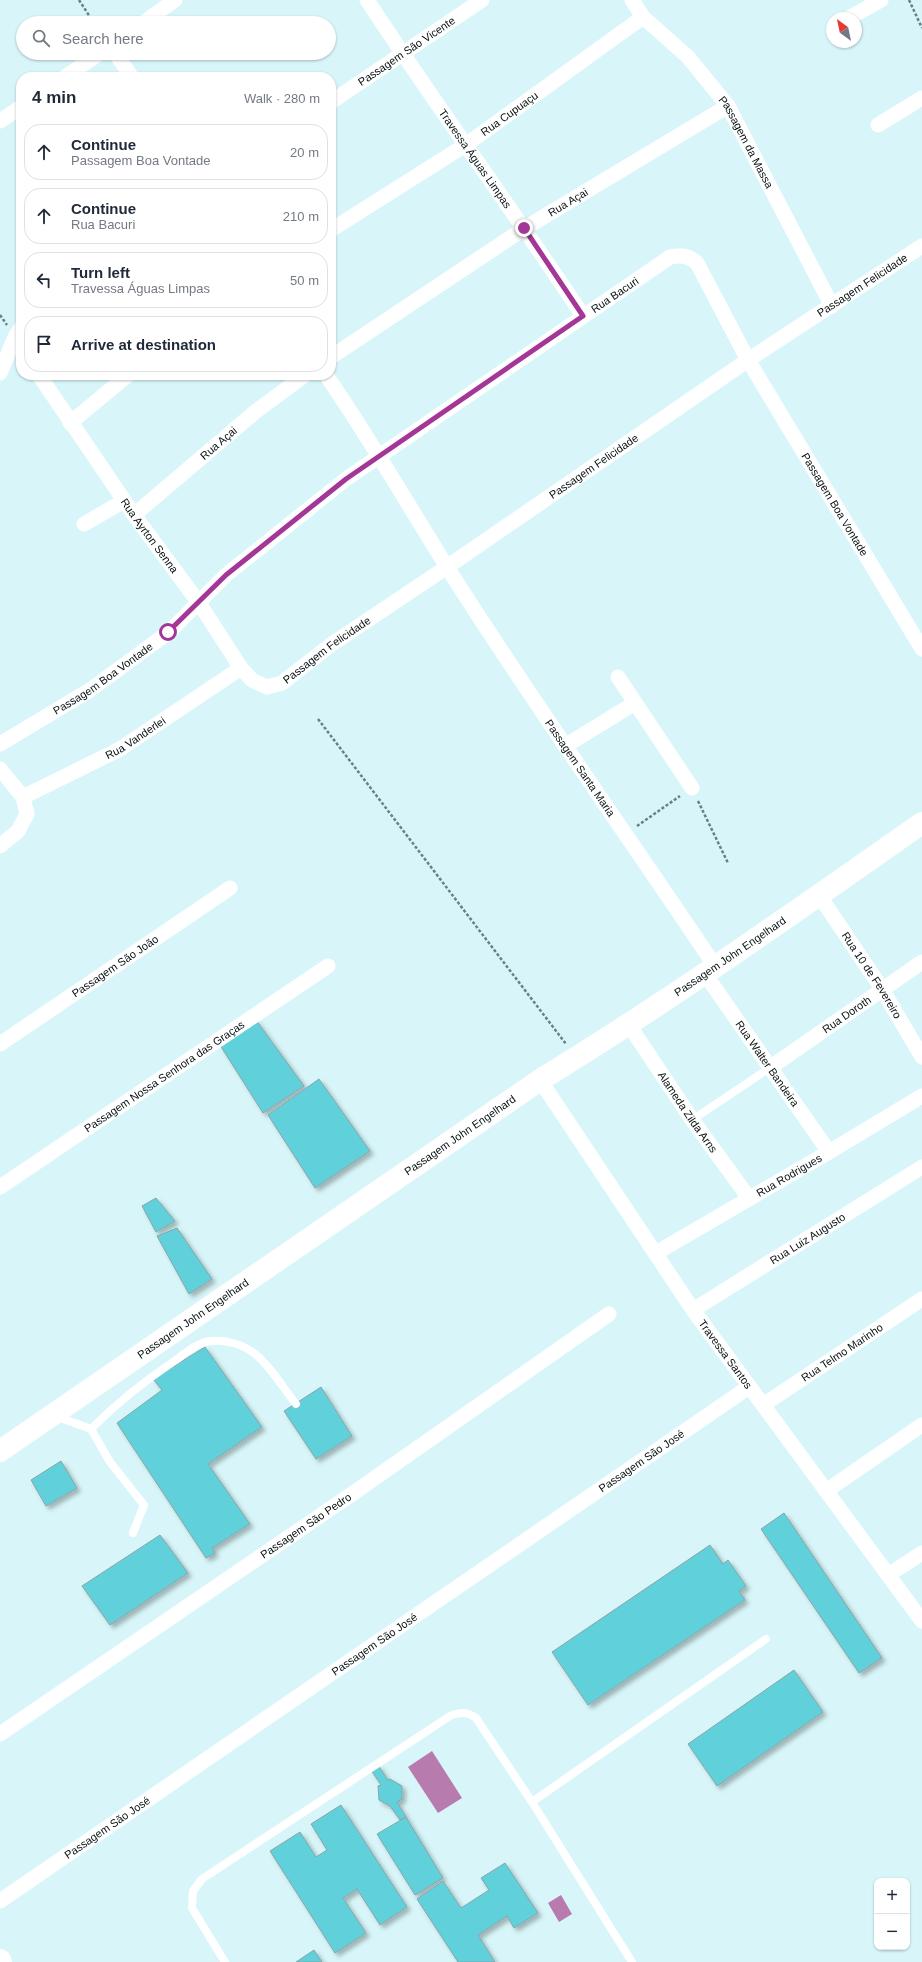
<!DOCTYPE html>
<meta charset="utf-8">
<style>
:root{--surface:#fff;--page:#f6f6f7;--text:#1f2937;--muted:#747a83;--line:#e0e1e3}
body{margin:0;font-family:Helvetica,sans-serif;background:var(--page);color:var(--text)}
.controls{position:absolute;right:12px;bottom:12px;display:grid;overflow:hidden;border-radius:8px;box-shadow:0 1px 3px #0004}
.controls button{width:36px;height:36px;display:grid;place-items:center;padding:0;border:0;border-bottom:1px solid var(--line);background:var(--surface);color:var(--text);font:20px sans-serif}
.compass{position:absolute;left:826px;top:12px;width:36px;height:36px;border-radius:50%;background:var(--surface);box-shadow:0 1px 3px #0004;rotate:327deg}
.stop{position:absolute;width:12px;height:12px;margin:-9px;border:3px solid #a33696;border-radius:50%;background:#fff}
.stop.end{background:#a33696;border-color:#fff;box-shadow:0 1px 4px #0008}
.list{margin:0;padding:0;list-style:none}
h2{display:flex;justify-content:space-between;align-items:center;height:52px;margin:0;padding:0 16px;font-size:17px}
h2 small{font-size:13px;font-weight:400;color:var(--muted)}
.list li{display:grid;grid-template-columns:26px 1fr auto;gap:12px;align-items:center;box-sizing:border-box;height:56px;margin:0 8px 8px;padding:0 8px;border:1px solid var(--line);border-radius:16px}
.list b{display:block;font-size:15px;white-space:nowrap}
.list p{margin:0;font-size:13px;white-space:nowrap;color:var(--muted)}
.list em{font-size:13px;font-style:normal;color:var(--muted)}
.icon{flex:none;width:22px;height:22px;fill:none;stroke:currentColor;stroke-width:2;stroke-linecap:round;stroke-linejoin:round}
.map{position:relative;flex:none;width:922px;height:1962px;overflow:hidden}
.search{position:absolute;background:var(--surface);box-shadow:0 1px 3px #0004;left:16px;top:16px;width:320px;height:44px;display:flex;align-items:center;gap:10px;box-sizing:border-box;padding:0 14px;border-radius:22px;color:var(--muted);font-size:15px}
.panel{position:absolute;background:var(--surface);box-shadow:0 1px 3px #0004;left:16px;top:72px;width:320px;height:308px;border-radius:16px}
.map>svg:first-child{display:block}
</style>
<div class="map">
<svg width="922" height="1962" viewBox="0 0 922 1962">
<defs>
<filter id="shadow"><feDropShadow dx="3.5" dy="3.5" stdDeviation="2" flood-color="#0004"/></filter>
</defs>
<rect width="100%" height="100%" fill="#d8f6f9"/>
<path fill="#b87bae" d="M432,1751L462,1798L438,1813L408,1767Z
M561,1895L572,1914L559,1922L548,1903Z"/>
<path fill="#61d0db" stroke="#89a5a8" filter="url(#shadow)" d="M256,1020L304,1086L263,1113L220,1045Z
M319,1079L370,1151L315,1188L268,1115Z
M156,1198L175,1221L156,1232L142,1206Z
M177,1228L212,1279L189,1294L157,1236Z
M205,1347L262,1427L208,1464L250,1524L212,1548L215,1553L206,1558L117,1423L162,1390L153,1379Z
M321,1387L352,1436L316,1459L284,1411Z
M61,1461L77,1488L46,1506L31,1480Z
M784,1513L882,1658L859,1673L761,1529Z
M160,1535L188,1573L110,1625L82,1586Z
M710,1545L723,1564L728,1560L746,1586L739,1591L745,1600L588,1705L552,1652Z
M794,1670L823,1712L717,1786L688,1744Z
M378,1765L388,1780L390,1779L402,1786V1799L397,1802L406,1817L400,1820L390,1806L379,1800L378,1786L381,1785L371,1770Z
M341,1805L407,1907L380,1925L357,1889L343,1898L366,1933L335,1953L270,1851L300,1832L316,1857L327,1850L311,1824Z
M406,1817L443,1878L415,1895L377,1834Z
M505,1863L538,1913L514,1928L507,1916L478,1935L495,1962H458L417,1899L443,1881L461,1908L489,1890L481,1878Z
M314,1950L322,1962H296Z"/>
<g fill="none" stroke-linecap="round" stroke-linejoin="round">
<path stroke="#6c7f81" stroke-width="2.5" stroke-dasharray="3 2" stroke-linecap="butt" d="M79,0L94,23
M909,0L922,28
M0,315L7,325
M318,719L566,1044
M698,801L728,863
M637,826L680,796"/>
<path stroke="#fff" stroke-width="8" d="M692,1120L771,1067
M55,1416L91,1429L110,1462L144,1505L133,1533
M91,1429C117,1403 143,1382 173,1362C185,1354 198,1341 213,1341C225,1340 241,1344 251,1351C268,1362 283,1388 296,1404
M532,1802L766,1639
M225,1962L192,1908L193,1891L202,1879L450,1716C460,1711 468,1712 476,1718L532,1802L632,1962"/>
<g stroke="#fff" stroke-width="15">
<path id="s1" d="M367,0C437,107 513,210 583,316"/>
<path id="s2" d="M632,0L643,17L688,57L728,106L832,306"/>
<path d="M849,18L881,0"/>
<path d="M143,23L175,0"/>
<path d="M115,53L132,77"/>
<path d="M65,77L100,53"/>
<path id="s3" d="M331,102L482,0"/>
<path d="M0,121L21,107"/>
<path d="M878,125L922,98"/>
<path id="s4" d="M331,230L467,144L643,17"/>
<path id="s5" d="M331,357L525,228L728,106"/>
<path d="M0,373L15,337L21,328"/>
<path id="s6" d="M39,375L134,515L199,603L241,668L252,680L267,687L282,683L332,644L447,567L748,360L922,246"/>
<path id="s7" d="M326,375C369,437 407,503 447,567C533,703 626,833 715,966"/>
<path d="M70,423L128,375"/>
<path id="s8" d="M134,515L255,412L305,375"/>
<path d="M84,524L124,501"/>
<path d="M618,677L692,788"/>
<path id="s9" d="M0,744L90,690L169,632L226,575L346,479L670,257C681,255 688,255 697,263L748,360L922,649"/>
<path d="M565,746L635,703"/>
<path d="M0,769L23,797L27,814L18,831L0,846"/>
<path id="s10" d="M23,797L120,749L241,668"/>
<path id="s11" d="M819,895L882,989L922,1057"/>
<path id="s12" d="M705,974L829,1152"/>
<path id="s13" d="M629,1025L693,1121L749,1198"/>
<path id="s14" d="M0,1044L230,888"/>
<path id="s15" d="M771,1067L922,962"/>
<path id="s16" d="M540,1080L693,1310L922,1621"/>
<path id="s17" d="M0,1187L328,966"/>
<path id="s18" d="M656,1253L829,1152L922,1096"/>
<path id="s19" d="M693,1310L922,1167"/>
<path id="s20" d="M763,1405L922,1299"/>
<path d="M826,1491L922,1425"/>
<path d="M888,1575L922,1553"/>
<path id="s21" d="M0,1734L352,1494L609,1314"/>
<path id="s22" d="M0,1901L749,1387"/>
</g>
<path stroke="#fff" stroke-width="22" id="s23" d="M0,1451L540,1080C671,1000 796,911 922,823"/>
<path stroke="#fff" stroke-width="22" d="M0,1960L1,1962"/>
</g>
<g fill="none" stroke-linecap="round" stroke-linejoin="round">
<path stroke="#a33696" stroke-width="5" d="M168,632L226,575L346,479L583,316L524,228"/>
</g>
<g text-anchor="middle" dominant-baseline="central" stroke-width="4" stroke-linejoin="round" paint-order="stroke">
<g font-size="11" fill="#071112" stroke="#f8fefe">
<text stroke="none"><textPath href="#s3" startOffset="91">Passagem São Vicente</textPath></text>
<text stroke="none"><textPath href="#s4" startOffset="213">Rua Cupuaçu</textPath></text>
<text stroke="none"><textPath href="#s2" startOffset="184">Passagem da Massa</textPath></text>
<text stroke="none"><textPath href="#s1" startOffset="192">Travessa Águas Limpas</textPath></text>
<text stroke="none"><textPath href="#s5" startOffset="283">Rua Açai</textPath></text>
<text stroke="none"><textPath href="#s6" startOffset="1108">Passagem Felicidade</textPath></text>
<text stroke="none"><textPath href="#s9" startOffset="763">Rua Bacuri</textPath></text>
<text stroke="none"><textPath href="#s8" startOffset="111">Rua Açai</textPath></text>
<text stroke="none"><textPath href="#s6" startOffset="784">Passagem Felicidade</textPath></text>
<text stroke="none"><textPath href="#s9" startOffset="1137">Passagem Boa Vontade</textPath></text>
<text stroke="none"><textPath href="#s6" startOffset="195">Rua Ayrton Senna</textPath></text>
<text stroke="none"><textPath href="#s6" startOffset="460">Passagem Felicidade</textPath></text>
<text stroke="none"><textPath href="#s9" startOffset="122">Passagem Boa Vontade</textPath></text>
<text stroke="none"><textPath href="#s10" startOffset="127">Rua Vanderlei</textPath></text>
<text stroke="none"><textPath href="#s7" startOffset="468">Passagem Santa Maria</textPath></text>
<text stroke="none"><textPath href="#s23" startOffset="882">Passagem John Engelhard</textPath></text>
<text stroke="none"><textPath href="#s14" startOffset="139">Passagem São João</textPath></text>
<text stroke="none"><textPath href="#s11" startOffset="96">Rua 10 de Fevereiro</textPath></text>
<text stroke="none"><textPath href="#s15" startOffset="92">Rua Doroth</textPath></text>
<text stroke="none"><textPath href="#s12" startOffset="109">Rua Walter Bandeira</textPath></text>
<text stroke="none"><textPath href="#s17" startOffset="198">Passagem Nossa Senhora das Graças</textPath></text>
<text stroke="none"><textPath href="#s13" startOffset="105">Alameda Zilda Arns</textPath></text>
<text stroke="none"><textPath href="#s23" startOffset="558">Passagem John Engelhard</textPath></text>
<text stroke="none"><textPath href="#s18" startOffset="154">Rua Rodrigues</textPath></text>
<text stroke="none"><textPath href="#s19" startOffset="135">Rua Luiz Augusto</textPath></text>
<text stroke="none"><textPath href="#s23" startOffset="234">Passagem John Engelhard</textPath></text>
<text stroke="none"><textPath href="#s20" startOffset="95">Rua Telmo Marinho</textPath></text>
<text stroke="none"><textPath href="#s16" startOffset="331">Travessa Santos</textPath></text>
<text stroke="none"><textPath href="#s22" startOffset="778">Passagem São José</textPath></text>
<text stroke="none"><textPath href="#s21" startOffset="370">Passagem São Pedro</textPath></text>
<text stroke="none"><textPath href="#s22" startOffset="454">Passagem São José</textPath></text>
<text stroke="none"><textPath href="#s22" startOffset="130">Passagem São José</textPath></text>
</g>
</g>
</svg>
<div class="controls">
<button>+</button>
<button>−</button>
</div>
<svg class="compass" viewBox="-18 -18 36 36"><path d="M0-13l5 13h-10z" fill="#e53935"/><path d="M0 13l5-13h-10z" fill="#747a83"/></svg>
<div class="stop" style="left:168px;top:632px"></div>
<div class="stop end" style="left:524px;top:228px"></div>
<div class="search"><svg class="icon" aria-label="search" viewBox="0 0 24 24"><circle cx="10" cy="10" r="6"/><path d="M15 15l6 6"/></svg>Search here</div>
<section class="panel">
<h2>4 min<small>Walk · 280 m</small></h2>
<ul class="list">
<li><svg class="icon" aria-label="ahead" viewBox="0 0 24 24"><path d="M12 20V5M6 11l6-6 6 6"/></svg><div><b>Continue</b><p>Passagem Boa Vontade</p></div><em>20 m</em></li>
<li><svg class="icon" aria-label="ahead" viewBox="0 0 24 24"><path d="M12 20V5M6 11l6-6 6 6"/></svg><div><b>Continue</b><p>Rua Bacuri</p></div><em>210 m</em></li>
<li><svg class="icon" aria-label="left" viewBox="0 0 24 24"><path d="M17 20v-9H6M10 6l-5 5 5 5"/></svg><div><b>Turn left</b><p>Travessa Águas Limpas</p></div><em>50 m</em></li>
<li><svg class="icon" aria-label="arrive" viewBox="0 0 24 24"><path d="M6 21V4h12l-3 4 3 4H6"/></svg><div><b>Arrive at destination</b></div></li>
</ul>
</section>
</div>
